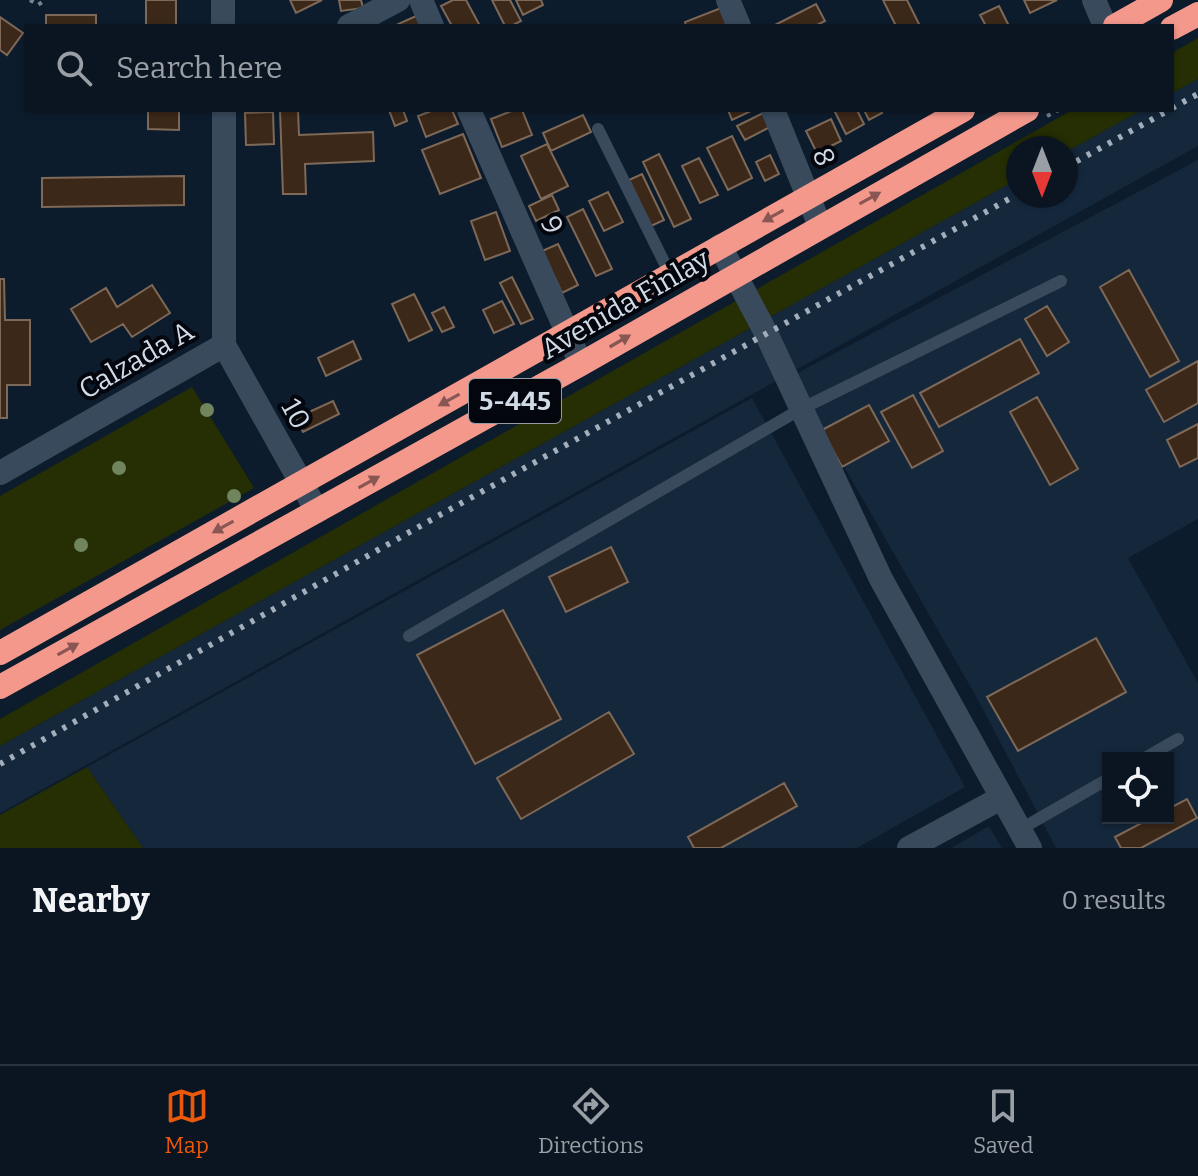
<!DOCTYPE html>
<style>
:root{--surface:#0a1521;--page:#131e2a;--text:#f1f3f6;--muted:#999fa5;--line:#2a343f;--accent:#ea580c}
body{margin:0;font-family:Bitter,serif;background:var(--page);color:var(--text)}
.controls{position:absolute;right:24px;bottom:24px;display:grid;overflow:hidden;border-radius:0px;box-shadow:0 2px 6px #0004}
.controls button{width:72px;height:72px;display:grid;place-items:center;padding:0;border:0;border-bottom:2px solid var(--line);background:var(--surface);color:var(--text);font:40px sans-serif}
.compass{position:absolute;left:1006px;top:136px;width:72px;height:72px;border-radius:50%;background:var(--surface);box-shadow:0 2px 6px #0004;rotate:180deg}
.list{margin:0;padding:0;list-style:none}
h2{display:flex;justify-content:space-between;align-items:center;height:104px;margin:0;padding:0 32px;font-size:34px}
h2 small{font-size:26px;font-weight:400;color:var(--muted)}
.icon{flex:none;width:44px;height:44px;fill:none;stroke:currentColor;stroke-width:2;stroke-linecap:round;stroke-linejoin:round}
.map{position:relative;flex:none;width:1198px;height:848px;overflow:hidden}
.search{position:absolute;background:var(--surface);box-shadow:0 2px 6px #0004;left:24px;right:24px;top:24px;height:88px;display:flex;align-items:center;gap:20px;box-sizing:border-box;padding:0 28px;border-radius:0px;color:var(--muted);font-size:30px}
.sheet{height:216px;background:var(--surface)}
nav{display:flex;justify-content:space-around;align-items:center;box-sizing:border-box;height:112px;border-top:2px solid var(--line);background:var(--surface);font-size:22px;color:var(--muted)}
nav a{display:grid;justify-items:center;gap:4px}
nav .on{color:var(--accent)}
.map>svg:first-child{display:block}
</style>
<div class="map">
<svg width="1198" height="848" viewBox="0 0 1198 848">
<rect width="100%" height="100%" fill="#0d1c2c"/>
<path fill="#14273b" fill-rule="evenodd" d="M1198,79V146L0,813V746L1018,179V196H1066V152L1142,110H1172V93Z
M1198,160V519L1128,558L1198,683V848H1056L977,698L792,376ZM1108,758H1168V818H1108Z
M752,398L965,787L857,848H143L87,767Z
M989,826L1002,848H951Z"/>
<path fill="#252f03" d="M1198,38V79L1172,93V53Z
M1072,110H1142L1066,152V148H1018V179L0,746V719Z
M192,387L254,488L0,630V496Z
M87,767L143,848H0V815Z"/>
<path fill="#3b2819" stroke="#7e6958" stroke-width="2" d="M146,0H176V26H146Z
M290,0H322L296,13Z
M339,0H361L363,8L341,11Z
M453,0H466L480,26H452L441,6Z
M492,0H510L521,21L511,26H505Z
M516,0H541L543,5L523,15Z
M883,0H907L920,26H896Z
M1024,0H1057L1030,13Z
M816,4L825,21L815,26H773Z
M999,6L1009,26H986L980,15Z
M721,8L727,24L721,26H686L685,22Z
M46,15H96V26H46Z
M416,16L421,26H397L396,25Z
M0,17L23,33L7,55L0,50Z
M148,110H179V130L148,129Z
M280,110H298L299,135L373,132L374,161L305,164L306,194H283Z
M389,110H403L407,121L395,126Z
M434,110H452L458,124L426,137L418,116Z
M514,110H522L532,135L502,147L491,119Z
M728,110H753L732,120Z
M834,110H857L864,124L846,134Z
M864,110H881L882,113L869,120Z
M273,112L274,144L246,145L245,113Z
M763,113L770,127L745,140L737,126Z
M583,115L591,132L551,151L543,133Z
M831,119L841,141L817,153L806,131Z
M463,134L481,178L440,194L422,150Z
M732,136L752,178L728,190L707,148Z
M547,144L568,186L541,199L521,156Z
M659,154L691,219L674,227L643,162Z
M770,155L779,174L765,181L756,162Z
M699,158L718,195L700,203L682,166Z
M642,174L664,220L651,226L629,180Z
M184,176V205L42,207V178Z
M608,192L623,222L604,231L589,201Z
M552,195L559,210L536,221L529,206Z
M583,209L612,269L596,276L567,217Z
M496,212L510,251L485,260L471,221Z
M558,244L578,285L562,293L542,251Z
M1129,270L1179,361L1150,377L1100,287Z
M512,277L533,319L521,324L500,283Z
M0,279H4L5,320H30V385H7V418H0Z
M152,285L170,313L132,337L123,324L91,342L71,309L106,288L117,307Z
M414,294L432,330L409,341L392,304Z
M502,301L514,324L494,333L483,310Z
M1047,306L1069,342L1047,356L1025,319Z
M444,307L454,327L442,332L432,313Z
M1020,339L1039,373L939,427L920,393Z
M353,341L361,359L326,376L318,358Z
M1198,361V403L1164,422L1146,390Z
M913,395L943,451L912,468L881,412Z
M1037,397L1078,469L1050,485L1010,412Z
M333,401L339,414L303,432L296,418Z
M869,405L889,441L842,467L822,430Z
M1198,424V458L1180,467L1167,440Z
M611,547L628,582L566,612L549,577Z
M503,610L561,719L475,764L417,655Z
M1096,638L1126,692L1018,751L987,697Z
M609,712L634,754L521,819L497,778Z
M784,783L797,806L721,848H694L688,837Z
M1187,799L1197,818L1141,848H1121L1115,837L1151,818H1168V809Z"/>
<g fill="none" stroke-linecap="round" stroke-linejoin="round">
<path stroke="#76828f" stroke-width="4" stroke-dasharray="4 6" stroke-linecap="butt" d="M30,0L38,5L45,0
M1047,116L1059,110"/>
<path stroke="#394a5c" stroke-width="12" d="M598,129L670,274
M409,636L801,409L1061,281
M1145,758L1178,739
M1019,830L1108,779"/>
<path stroke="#394a5c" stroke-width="24" d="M223,0V26
M421,0L432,26
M728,0L739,26
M1094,0L1105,26
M349,26L398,0
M224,110V345L317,511
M469,110L581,364
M773,110L820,226
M720,246L766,333L881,579L1030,848
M0,473L224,345
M909,848L1001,798"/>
<path stroke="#f5988c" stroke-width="24" d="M1115,26L1161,0
M1172,28L1198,14
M0,653L963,110
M0,687L581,364L1027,110"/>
<path stroke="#a3aebb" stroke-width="6" stroke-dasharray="4 8" stroke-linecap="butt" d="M1172,108L1198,94
M1066,167L1169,110
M0,764L438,516L1018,194"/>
</g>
<g fill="#70845e">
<circle cx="207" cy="410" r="7"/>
<circle cx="119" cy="468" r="7"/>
<circle cx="234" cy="496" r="7"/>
<circle cx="81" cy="545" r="7"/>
</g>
<defs><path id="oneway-solid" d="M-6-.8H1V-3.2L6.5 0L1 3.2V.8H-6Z" transform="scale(2)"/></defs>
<g fill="#885653">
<use href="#oneway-solid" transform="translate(870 198) rotate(-29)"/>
<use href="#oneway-solid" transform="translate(773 216) rotate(151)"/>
<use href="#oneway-solid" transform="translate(620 341) rotate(-30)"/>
<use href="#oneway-solid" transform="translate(449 400) rotate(151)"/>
<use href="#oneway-solid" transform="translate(369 482) rotate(-29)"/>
<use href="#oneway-solid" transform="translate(223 527) rotate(151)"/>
<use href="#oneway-solid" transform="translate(68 649) rotate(-29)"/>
</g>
<g text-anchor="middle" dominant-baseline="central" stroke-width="8" stroke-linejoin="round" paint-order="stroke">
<rect fill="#03060d" stroke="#939ba5" stroke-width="2" x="469" y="379" width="92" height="44" rx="6"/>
<g font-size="26" font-weight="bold" fill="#d1dbe6">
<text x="515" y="401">5-445</text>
</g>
<g font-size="28" fill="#d1dbe6" stroke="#03060d">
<text transform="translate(824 157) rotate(68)">8</text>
<text transform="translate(552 225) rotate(66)">9</text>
<text transform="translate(625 304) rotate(-30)">Avenida Finlay</text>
<text transform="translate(136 360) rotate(-30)">Calzada A</text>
<text transform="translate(296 414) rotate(61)">10</text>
</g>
</g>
</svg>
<div class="controls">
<button><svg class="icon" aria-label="locate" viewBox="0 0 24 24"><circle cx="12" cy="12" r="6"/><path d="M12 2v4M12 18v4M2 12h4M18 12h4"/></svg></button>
</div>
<svg class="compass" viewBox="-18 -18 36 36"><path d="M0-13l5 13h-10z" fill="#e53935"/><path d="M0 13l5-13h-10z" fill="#999fa5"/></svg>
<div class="search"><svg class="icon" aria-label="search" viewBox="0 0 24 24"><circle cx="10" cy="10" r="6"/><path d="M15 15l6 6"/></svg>Search here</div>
</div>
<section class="sheet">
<h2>Nearby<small>0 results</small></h2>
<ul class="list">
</ul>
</section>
<nav>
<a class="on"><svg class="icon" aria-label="map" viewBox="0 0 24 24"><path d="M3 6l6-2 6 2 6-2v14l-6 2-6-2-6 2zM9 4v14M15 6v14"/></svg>Map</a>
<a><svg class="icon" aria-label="directions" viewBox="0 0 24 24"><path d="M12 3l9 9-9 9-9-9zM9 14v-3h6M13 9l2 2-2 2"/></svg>Directions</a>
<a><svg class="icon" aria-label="saved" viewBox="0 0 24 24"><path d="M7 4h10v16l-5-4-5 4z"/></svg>Saved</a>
</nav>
